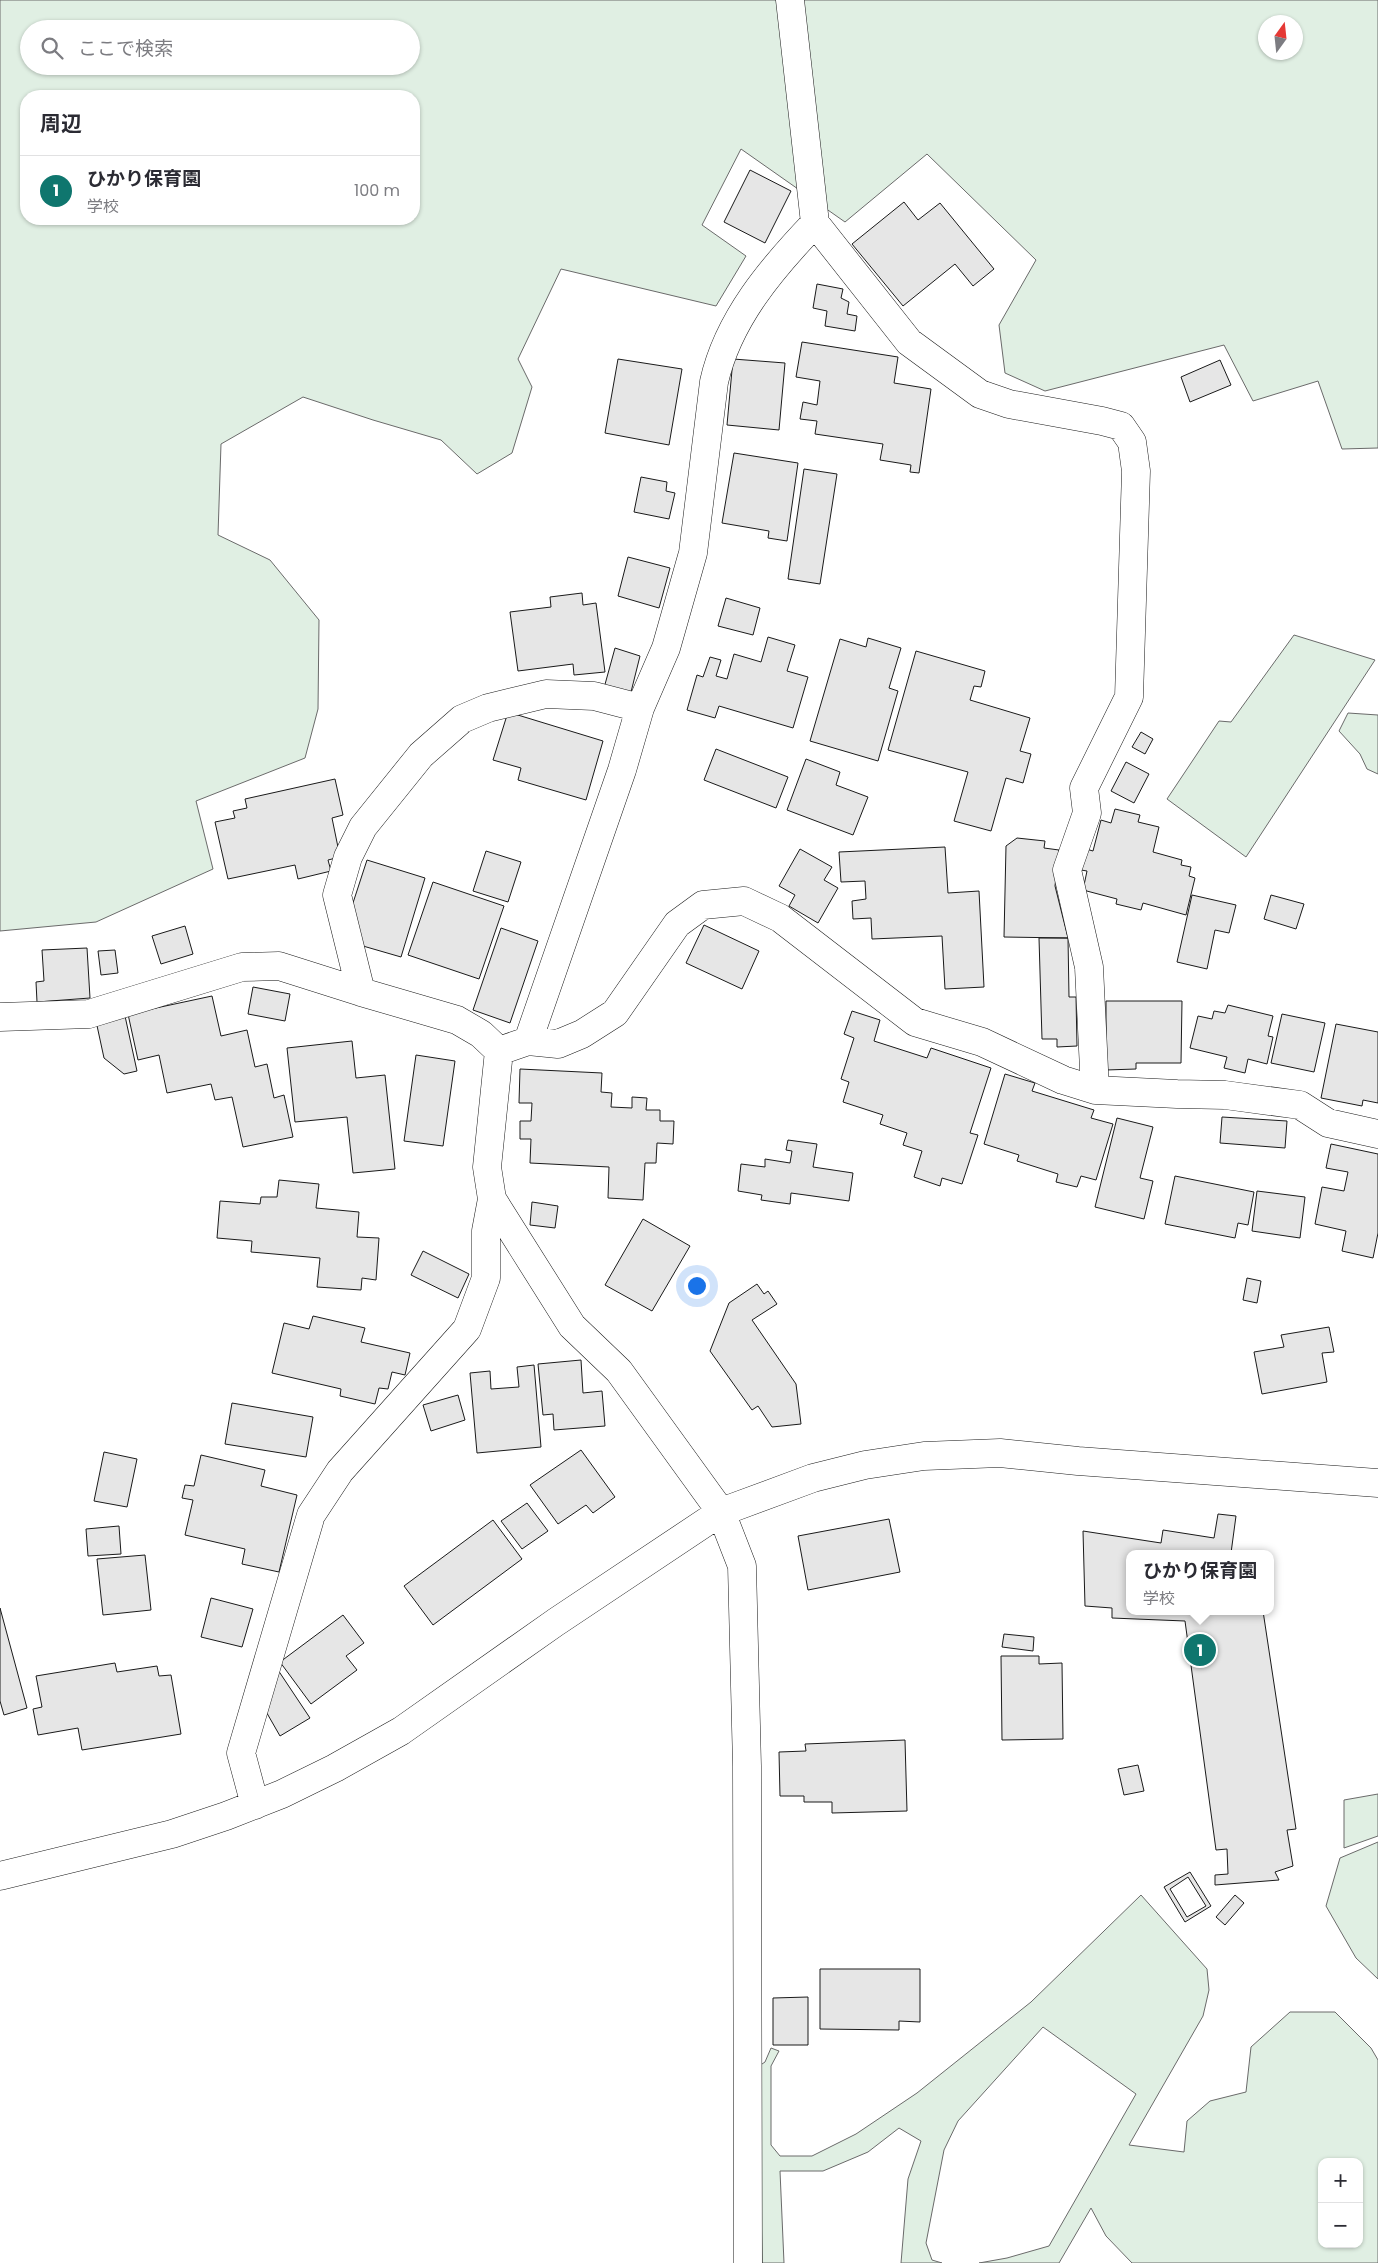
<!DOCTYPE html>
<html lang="ja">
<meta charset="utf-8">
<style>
:root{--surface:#fff;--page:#f7f7f7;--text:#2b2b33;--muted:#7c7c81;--line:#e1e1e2;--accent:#0f766e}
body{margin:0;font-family:Poppins,"Noto Sans JP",sans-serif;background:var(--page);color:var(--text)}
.controls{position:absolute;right:15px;bottom:15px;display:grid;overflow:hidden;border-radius:10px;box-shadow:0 1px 4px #0004}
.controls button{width:45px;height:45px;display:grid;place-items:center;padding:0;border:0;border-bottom:1px solid var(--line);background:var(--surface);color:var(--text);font:25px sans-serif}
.compass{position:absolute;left:1258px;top:15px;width:45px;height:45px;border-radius:50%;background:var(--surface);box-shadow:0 1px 4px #0004;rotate:15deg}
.you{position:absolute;left:696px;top:1285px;width:18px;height:18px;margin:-12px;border:4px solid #fff;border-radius:50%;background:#1a73e8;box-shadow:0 0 0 8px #1a73e833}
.badge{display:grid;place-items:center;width:32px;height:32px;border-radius:50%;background:var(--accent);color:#fff;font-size:16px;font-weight:700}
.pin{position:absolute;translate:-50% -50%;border:2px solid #fff;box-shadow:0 1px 5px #0006}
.popup{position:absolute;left:1126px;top:1550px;width:148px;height:65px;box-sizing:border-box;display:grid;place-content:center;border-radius:10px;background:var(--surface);filter:drop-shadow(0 1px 4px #0005);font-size:16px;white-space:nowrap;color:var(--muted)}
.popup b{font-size:19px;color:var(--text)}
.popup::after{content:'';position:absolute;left:50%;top:100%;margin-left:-10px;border:10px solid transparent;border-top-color:var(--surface)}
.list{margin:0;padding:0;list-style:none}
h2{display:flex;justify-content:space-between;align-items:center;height:65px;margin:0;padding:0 20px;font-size:21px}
h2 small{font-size:16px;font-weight:400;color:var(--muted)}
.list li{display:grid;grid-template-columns:32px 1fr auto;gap:15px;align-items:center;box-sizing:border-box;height:70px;padding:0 20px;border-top:1px solid var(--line)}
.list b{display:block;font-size:19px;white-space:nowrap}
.list p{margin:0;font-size:16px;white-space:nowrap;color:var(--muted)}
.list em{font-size:16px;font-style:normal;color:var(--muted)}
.icon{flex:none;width:28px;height:28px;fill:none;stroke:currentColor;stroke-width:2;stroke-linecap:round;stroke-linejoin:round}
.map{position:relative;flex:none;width:1378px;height:2263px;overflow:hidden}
.search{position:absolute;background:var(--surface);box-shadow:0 1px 4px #0004;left:20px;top:20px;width:400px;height:55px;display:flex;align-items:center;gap:12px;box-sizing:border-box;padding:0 18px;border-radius:28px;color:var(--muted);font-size:19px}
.panel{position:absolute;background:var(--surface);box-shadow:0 1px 4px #0004;left:20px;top:90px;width:400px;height:135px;border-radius:20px}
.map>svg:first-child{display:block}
</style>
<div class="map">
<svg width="1378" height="2263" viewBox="0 0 1378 2263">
<rect width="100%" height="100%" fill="#fff"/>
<path fill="#e0efe3" stroke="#6a6a6a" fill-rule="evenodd" d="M0,0H1378V448L1342,449L1318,381L1253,401L1224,345L1045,391L1005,373L999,325L1036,260L927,154L845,222L741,149L702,225L746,256L716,306L561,269L518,359L532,387L512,453L477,474L441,440L373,420L303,397L221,444L218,535L270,560L319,620L318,709L305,758L196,801L213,869L96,922L0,931ZM1266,22H1296V52H1266ZM29,29H411V66H29ZM26,96H414V219H26Z
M1294,635L1375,660L1246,857L1167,799L1219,721L1231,722Z
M1348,713L1378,715V774L1367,769L1360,754L1339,731Z
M1378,1794V1836L1344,1848V1800Z
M1378,1842V1979L1356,1958L1326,1906L1340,1858Z
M1141,1895L1207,1969L1209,1990L1203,2016L1129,2145L1184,2152L1187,2121L1210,2101L1246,2092L1251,2047L1290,2012H1335L1371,2048L1378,2060V2263H1132L1106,2236L1091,2208L1059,2263H979L1007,2258L1049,2246L1136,2094L1043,2027L958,2121L944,2150L926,2243L932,2260L942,2263H901L908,2179L921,2141L899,2128L868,2152L823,2171H780L784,2263H762L759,2066L765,2062L771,2048L779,2051L771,2066V2145L780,2156H812L856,2134L917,2093L1031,2002ZM1322,2162H1359V2244H1322Z"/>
<path fill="#e6e6e6" stroke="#1a1a1a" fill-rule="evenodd" d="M750,170L791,191L765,243L724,222Z
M904,202L918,220L940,203L994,269L973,286L955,264L903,306L852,244Z
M817,284L843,289L841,298L849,302L847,314L857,316L855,331L825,326L827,311L813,308Z
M802,342L898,357L894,383L931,389L919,473L910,472L911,465L880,460L883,444L815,434L817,421L800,419L803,402L817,405L820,381L796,377Z
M618,359L682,369L669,445L605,433Z
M733,359L785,363L779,430L727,425Z
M1220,360L1231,385L1190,402L1181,377Z
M734,453L798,463L787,541L768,538L769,531L722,523Z
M804,469L837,474L820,584L788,579Z
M641,477L667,482L666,491L675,493L669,519L634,512Z
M628,557L670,568L659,608L618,596Z
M582,593L583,605L596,603L605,672L574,675L573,664L518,671L510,612L551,607L550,597Z
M726,598L760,608L753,635L718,626Z
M768,637L795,645L787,671L808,677L793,728L719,706L715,718L687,710L697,675L703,677L710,657L721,660L716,676L727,679L734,654L761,662Z
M868,638L901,648L889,688L898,691L878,761L810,741L840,639L866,647Z
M615,648L640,656L630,696L604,688Z
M916,651L985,671L981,687L974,686L970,700L1030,718L1020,751L1031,754L1023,783L1006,778L991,831L954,821L968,772L888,750Z
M508,712L603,741L586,800L518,780L521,768L493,760Z
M1141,732L1153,739L1145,754L1132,747Z
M716,749L788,777L776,808L704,780Z
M806,759L840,772L836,785L868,797L853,835L787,810Z
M1126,762L1149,774L1134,803L1111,791Z
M335,779L343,815L332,818L340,857L328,860L331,871L298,879L295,865L228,879L215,822L235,818L233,811L247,808L245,799Z
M1115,809L1140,815L1138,822L1159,827L1153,852L1182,860L1181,865L1191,867L1189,876L1195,878L1186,915L1143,903L1141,910L1116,904L1117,899L1083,890L1087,871L1081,870L1086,849L1093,851L1101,820L1111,823Z
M1017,838L1045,841L1044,848L1059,850L1055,886L1068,938L1004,937L1006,846Z
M945,847L948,893L979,891L984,987L945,989L942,936L872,939L871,918L853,919L852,901L866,899L865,881L841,882L839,852Z
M800,849L832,867L824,880L838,888L818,923L789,906L795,895L779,886Z
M486,851L521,862L508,902L473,891Z
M367,860L425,878L401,957L363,946L351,909Z
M433,882L504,906L479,979L408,955Z
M1192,895L1236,905L1229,933L1215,930L1207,969L1177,962Z
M1271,895L1304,904L1296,929L1264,919Z
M704,925L759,951L742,989L686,963Z
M185,926L193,954L161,964L152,936Z
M501,928L538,941L510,1023L473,1010Z
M1039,938H1068L1069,997H1076L1077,1046L1057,1047V1039H1042Z
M87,948L90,998L37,1002L36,982L44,981L42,950Z
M115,950L118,973L101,975L98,951Z
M253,987L290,994L285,1021L248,1014Z
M212,996L221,1036L247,1030L255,1067L267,1064L274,1098L284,1095L293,1137L243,1147L232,1097L215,1100L211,1084L167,1093L159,1055L138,1060L128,1014Z
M1106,1001H1182L1181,1063H1136V1069L1106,1070Z
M1228,1005L1273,1016L1268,1036L1273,1037L1267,1064L1248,1059L1245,1073L1224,1068L1227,1057L1190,1048L1198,1016L1212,1019L1214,1011L1225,1013Z
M852,1011L880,1020L874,1041L927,1058L931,1048L991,1068L970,1133L978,1135L962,1184L942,1178L940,1186L914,1177L922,1151L903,1145L907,1133L880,1124L883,1115L843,1102L849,1082L841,1079L854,1038L844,1034Z
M1282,1014L1325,1023L1314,1072L1271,1063Z
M125,1016L137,1071L124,1074L104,1058L96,1021Z
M1336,1024L1378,1032V1103L1363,1100L1362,1106L1321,1098Z
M352,1041L356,1078L385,1075L395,1169L353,1173L347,1117L295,1122L287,1048Z
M416,1055L455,1061L443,1146L404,1141Z
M520,1069L602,1073L601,1092L612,1093L611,1107L632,1108V1097L647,1098L646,1110H660V1121H674L673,1144L657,1143L656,1163H645L643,1200L608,1198L609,1167L530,1163L531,1139H520V1121H531L532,1103H519Z
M1005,1074L1035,1083L1032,1091L1094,1110L1091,1118L1113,1124L1096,1180L1081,1176L1077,1187L1056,1182L1058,1174L1017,1161L1019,1155L984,1144Z
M1222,1117L1287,1121L1285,1148L1220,1143Z
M1117,1118L1153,1127L1140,1178L1153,1181L1144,1219L1095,1207Z
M788,1140L817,1144L813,1167L853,1173L849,1201L791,1193L790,1204L761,1200L762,1195L738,1191L741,1164L765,1167V1159L790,1163L792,1151L786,1150Z
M1331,1144L1378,1154V1233L1373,1258L1342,1251L1346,1231L1315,1224L1322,1187L1344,1191L1348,1172L1326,1168Z
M1175,1176L1254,1192L1248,1225L1238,1223L1235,1238L1165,1224Z
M279,1180L319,1184L316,1208L359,1212L357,1237L379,1238L376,1280L362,1278L361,1290L317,1287L320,1258L251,1252L252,1241L217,1238L220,1201L260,1204L261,1197H277Z
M1257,1191L1305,1197L1300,1238L1252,1231Z
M532,1202L558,1206L555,1228L530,1225Z
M643,1219L690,1246L652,1311L605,1285Z
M423,1251L469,1274L458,1298L411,1275Z
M1247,1278L1261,1281L1257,1303L1243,1300Z
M757,1284L764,1294L768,1291L777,1304L752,1320L796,1384L801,1424L772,1427L758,1406L752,1410L710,1351L729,1303Z
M313,1316L365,1328L361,1342L410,1353L405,1375L392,1372L388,1389L379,1388L375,1404L340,1396L341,1389L272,1373L284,1323L309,1329Z
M1329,1327L1334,1352L1322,1353L1327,1382L1262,1394L1254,1352L1284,1347L1281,1335Z
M581,1360L583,1393L602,1391L605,1426L554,1430L553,1414L543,1415L538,1364Z
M534,1365L541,1447L477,1453L470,1373L490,1371L491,1389L519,1387L517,1367Z
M458,1395L465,1420L431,1431L423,1405Z
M232,1403L313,1417L306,1457L225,1444Z
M581,1450L615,1497L593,1513L586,1505L558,1524L530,1485Z
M104,1452L137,1459L127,1507L94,1501Z
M201,1455L265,1470L261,1486L297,1495L279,1572L242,1564L245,1549L185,1535L193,1500L182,1498L185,1485L194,1486Z
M527,1503L548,1531L522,1549L501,1521Z
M1218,1514L1236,1516L1231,1553L1238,1554H1130V1611H1263L1296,1829L1287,1830L1293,1866L1275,1872L1279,1880L1215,1885V1875L1228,1874L1227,1849L1216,1850L1185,1621L1112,1618V1608L1085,1606L1083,1531L1161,1543L1163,1530L1214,1538Z
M889,1519L900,1572L808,1590L798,1536Z
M493,1520L522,1559L433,1625L404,1586Z
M119,1526L121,1554L88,1556L86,1529Z
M145,1555L151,1610L103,1615L97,1559Z
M211,1598L253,1609L242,1647L201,1637Z
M0,1608L27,1708L4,1715L0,1701Z
M343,1615L364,1643L346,1656L357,1670L311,1704L280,1662Z
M1004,1634L1034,1637L1033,1651L1002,1647Z
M1001,1656H1039V1664L1062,1663L1063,1739L1002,1740Z
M115,1663L117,1672L157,1666L159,1676L171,1675L181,1734L82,1750L78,1728L38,1735L33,1709L42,1707L36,1676Z
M276,1667L310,1718L280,1736L264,1708Z
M905,1740L907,1811L832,1813V1802H804V1796H780L779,1752L806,1751L805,1744Z
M1138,1765L1144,1791L1124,1795L1118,1769Z
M1190,1872L1211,1906L1185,1922L1164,1887ZM1188,1877L1206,1906L1187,1917L1170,1889Z
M1235,1895L1244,1903L1225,1925L1216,1917Z
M820,1969H920V2022L899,2021V2030L820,2029Z
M808,1997V2045H773V1998Z"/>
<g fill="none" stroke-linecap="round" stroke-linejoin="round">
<defs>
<path id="minor" d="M815,223L909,342L980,394L1009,404L1102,421L1121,426L1132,442L1136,471L1129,697L1084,788L1087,813L1067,870L1089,967L1095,1090
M361,992L457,1020L481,1034L499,1051
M0,1017L89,1014L242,967L279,966L361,992L337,895L348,857L363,827L421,755L462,719L488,708L546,694L594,696L640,708
M528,1041L622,770L640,708L666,648L693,553L714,382C728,319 772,268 815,223L790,0
M255,1805L241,1753L311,1515L340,1471L467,1329L486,1278V1231L492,1199
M0,1876L172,1834L226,1816L282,1794L335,1768L401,1731L556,1622L721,1512L813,1478L865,1465L924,1456L1000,1453L1078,1461L1378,1483
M748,2263L747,1766L742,1566L721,1512L619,1371L572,1326L492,1199L487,1167L499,1051L528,1041L558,1044L582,1034L615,1013L677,924L703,905L744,901L780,918L915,1022L982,1042L1063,1080L1095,1090L1177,1094L1225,1095L1300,1105L1328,1123L1378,1134"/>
</defs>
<use href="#minor" stroke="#1a1a1a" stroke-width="29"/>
<use href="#minor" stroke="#fff" stroke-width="28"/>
</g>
</svg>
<div class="controls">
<button>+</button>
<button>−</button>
</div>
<svg class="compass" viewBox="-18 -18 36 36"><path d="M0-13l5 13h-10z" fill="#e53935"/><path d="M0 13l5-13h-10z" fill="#7c7c81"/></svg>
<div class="you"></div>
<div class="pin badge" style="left:1200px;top:1650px">1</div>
<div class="popup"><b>ひかり保育園</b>学校</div>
<div class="search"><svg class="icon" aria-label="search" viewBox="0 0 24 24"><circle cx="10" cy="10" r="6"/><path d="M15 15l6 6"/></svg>ここで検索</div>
<section class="panel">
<h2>周辺<small></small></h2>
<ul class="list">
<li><span class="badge">1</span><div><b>ひかり保育園</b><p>学校</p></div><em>100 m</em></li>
</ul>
</section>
</div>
